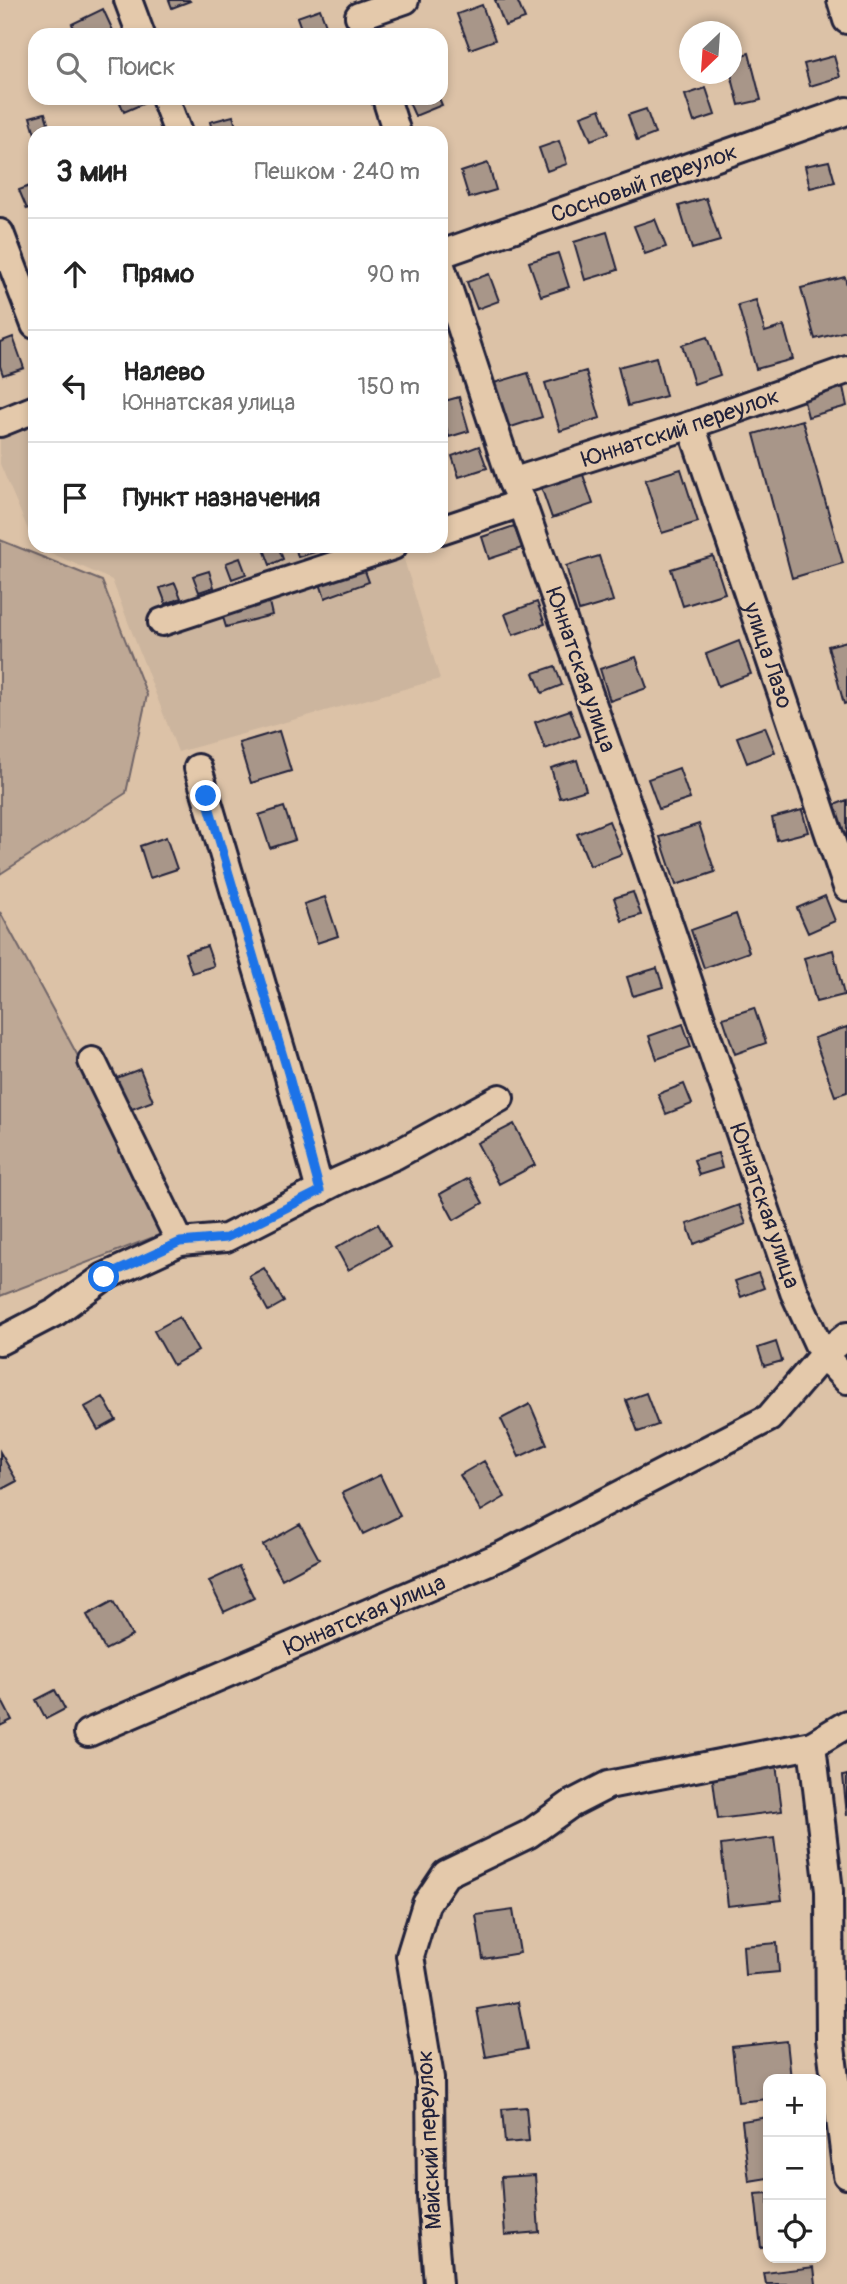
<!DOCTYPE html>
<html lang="ru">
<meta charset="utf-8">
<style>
:root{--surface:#fff;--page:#f2f2f2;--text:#222;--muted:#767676;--line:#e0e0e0}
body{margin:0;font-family:Pangolin,sans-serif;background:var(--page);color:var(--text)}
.controls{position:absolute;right:21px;bottom:21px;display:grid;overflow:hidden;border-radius:14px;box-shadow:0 4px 10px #0003}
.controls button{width:63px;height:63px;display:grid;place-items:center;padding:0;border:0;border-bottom:2px solid var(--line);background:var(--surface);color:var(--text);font:35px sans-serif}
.compass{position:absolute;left:679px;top:21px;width:63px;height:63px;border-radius:50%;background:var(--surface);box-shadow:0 4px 10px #0003;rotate:205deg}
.stop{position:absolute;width:21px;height:21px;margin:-16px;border:5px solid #1a73e8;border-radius:50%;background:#fff}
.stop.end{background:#1a73e8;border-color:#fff;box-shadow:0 2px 7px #0008}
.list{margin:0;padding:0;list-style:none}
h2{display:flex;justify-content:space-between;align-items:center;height:91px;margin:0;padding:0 28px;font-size:30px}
h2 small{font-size:23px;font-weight:400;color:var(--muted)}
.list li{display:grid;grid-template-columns:46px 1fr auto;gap:21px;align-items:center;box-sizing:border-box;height:112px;padding:0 28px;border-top:2px solid var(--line)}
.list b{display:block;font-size:26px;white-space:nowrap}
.list p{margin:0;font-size:23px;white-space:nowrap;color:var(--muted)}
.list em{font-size:23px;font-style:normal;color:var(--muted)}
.icon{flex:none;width:38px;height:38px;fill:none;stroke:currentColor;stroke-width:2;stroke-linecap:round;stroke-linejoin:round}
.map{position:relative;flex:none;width:847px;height:2284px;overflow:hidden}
.search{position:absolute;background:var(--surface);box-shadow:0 4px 10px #0003;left:28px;top:28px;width:420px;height:77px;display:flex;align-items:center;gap:18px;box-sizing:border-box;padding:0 24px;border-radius:21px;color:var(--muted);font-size:26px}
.panel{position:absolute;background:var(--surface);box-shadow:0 4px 10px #0003;left:28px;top:126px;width:420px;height:427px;border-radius:21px}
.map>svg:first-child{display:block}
</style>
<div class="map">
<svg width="847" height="2284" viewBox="0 0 847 2284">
<rect width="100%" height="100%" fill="#dcc2a7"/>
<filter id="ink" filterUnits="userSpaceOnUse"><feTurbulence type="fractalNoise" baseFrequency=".0143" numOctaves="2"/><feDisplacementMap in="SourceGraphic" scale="14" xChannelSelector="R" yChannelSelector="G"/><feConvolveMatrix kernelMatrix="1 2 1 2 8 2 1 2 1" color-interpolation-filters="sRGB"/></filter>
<g filter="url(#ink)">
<path fill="#ccb59e" d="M35,428V546H400L440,679L178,752L112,580L35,546L0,464V439Z"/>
<path fill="#bea895" stroke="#706568" stroke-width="2" d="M0,540L102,581L147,695L126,793L0,874Z
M0,912L172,1230L0,1296Z"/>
<path fill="#a89689" stroke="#22223b" stroke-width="2" d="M169,0H189L190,1L172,8Z
M495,0H517L525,19L505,26Z
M482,5L495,40L470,49L457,14Z
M103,9L115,35H77L72,24Z
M320,9L326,25L303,34L297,17Z
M749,53L761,100L739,105L731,74L732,58Z
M834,56L840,77L810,86L804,64Z
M706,88L715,115L694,122L685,95Z
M118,98H145L147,102L124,112Z
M407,98H439L442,105L415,116Z
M600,109L609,133L591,140L581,116Z
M646,109L655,134L637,141L628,115Z
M45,113L51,133L35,134L30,117Z
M233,116L238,133H213L210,122Z
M559,141L567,164L547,171L539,148Z
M829,161L835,182L810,188L805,166Z
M488,163L496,190L469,198L461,172Z
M35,184V206L27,209L19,190Z
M706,198L720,241L692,249L679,206Z
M655,219L666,247L645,254L634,226Z
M607,232L618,270L585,280L574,242Z
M558,253L569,287L541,296L529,262Z
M489,274L499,301L477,309L467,282Z
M845,277L847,285V331L815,339L801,288Z
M756,300L765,332L784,326L793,359L756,369L738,305Z
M13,337L24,368L3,375L0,366V342Z
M707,337L720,375L694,384L682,345Z
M656,357L666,396L628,406L618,367Z
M586,371L600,418L560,431L545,383Z
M528,373L542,417L508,428L494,383Z
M842,382L847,406L808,417L802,393Z
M459,397L469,431L449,437L441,409V402Z
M802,420L843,563L792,578L754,434Z
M479,446L487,468L459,477L452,456Z
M581,469L593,504L552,518L540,484Z
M681,469L698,522L662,533L645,480Z
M514,526L522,548L489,559L482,537Z
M270,546H278L283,559L270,565L264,549Z
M295,546H321L322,550L298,557Z
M599,556L613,601L579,611L566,566Z
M713,556L725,593L683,606L671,569Z
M240,558L246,574L232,579L226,563Z
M361,560L369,582L325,598L317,575Z
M209,571L214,587L199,592L193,576Z
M175,583L181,598L166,604L160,588Z
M268,598L272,615L226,627L222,614L265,603L264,600Z
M537,602L545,624L513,635L505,614Z
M739,641L751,674L718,686L706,654Z
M847,641V703L844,704L828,646Z
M636,657L647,688L610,701L600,669Z
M555,666L562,685L542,693L534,673Z
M570,710L580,736L545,749L535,722Z
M765,727L775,752L747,763L737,737Z
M279,731L291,771L251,783L239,743Z
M577,760L586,790L560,798L551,768Z
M679,768L690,799L659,809L648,779Z
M847,800V853L829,807Z
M284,807L295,840L270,848L259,815Z
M802,810L808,832L777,840L772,818Z
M609,821L622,854L590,866L577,834Z
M699,824L715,872L676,885L660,837Z
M166,837L177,869L150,878L140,846Z
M633,892L641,915L622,921L614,898Z
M825,896L835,921L808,933L797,908Z
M325,897L338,936L317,943L304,904Z
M736,914L749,952L704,968L691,930Z
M207,946L214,966L192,973L185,953Z
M833,950L844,995L816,1002L804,958Z
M657,968L663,987L633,996L627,977Z
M754,1008L766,1043L735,1054L723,1018Z
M683,1024L691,1047L657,1059L649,1036Z
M847,1027V1092L835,1096L814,1038Z
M140,1069L153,1101L127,1111L114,1079Z
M684,1084L692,1104L666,1114L658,1094Z
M514,1124L535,1165L499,1184L477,1143Z
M718,1153L722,1168L699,1175L694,1160Z
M469,1178L483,1203L454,1220L440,1194Z
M739,1205L746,1224L694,1244L687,1224Z
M378,1224L390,1246L348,1270L336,1248Z
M264,1268L284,1302L268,1311L249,1276Z
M758,1273L764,1288L741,1297L735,1281Z
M179,1317L198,1351L173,1365L154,1331Z
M776,1342L782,1361L764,1366L758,1348Z
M646,1393L658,1425L638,1432L626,1400Z
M103,1397L116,1420L98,1430L85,1407Z
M530,1404L547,1444L519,1457L501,1419Z
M0,1452L17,1481L0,1490Z
M484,1461L505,1497L481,1511L460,1475Z
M380,1475L400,1516L363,1534L342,1493Z
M300,1524L319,1559L282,1579L263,1545Z
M239,1567L254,1598L224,1612L209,1581Z
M113,1601L132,1636L105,1650L87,1615Z
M55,1690L65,1709L46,1719L36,1700Z
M0,1697L12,1720L0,1726Z
M776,1764L782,1811L718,1819L712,1772Z
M847,1775V1816L843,1776Z
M774,1838L782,1900L728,1906L721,1845Z
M513,1910L520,1953L483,1959L476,1915Z
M777,1943L779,1972L745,1975L743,1946Z
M518,2002L527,2049L486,2057L477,2009Z
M787,2041L791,2079H768V2099L738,2102L732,2047Z
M526,2107L529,2141L505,2143L502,2109Z
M768,2117V2178L749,2181L742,2121Z
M535,2175L539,2232L505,2235L501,2177Z
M768,2193V2247L761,2248L755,2194Z
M814,2267L816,2284H766L764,2273Z"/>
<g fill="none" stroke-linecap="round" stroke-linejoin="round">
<defs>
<g id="minor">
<path d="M128,0L141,35"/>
<path d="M841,0L847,20"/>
<path d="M359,16L405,0"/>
<path d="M165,98L178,133"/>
<path d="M386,98L397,133"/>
<path d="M0,233L35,325"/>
<path id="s1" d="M441,254L847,111"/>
<path d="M0,423L35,409"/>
<path id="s2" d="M691,425L847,887"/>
<path id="s3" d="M512,482L691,425L847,370"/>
<path d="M441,530L522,503"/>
<path d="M162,622L393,546"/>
<path d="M198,768L288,1073L320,1191"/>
<path d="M92,1061L180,1242"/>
<path d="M847,1336L823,1355L847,1380"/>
<path d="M0,1341L56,1312L104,1277L180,1242L226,1238L338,1181L394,1156L500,1098"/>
<path id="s4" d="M88,1733L503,1555L769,1418L823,1355L794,1292L643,848L522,503L512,482L441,266"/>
<path d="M812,1745L829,1891L830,2039L847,2175"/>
<path d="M438,2284L431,2197L430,2078L410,1956L426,1904L446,1874L529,1834L571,1804L608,1785L812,1745L847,1724"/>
</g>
</defs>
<use href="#minor" stroke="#22223b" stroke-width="32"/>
<use href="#minor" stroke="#e4c9ab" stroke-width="26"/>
</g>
</g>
<g fill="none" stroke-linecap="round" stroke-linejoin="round" filter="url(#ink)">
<path stroke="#1a73e8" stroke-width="9" d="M104,1277L180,1242L226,1238L320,1191L288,1073L206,796"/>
</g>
<g text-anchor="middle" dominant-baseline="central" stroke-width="5" stroke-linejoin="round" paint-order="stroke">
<g font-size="23" fill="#22223b" stroke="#e4c9ab">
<text stroke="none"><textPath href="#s1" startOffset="215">Сосновый переулок</textPath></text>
<text stroke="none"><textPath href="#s3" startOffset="177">Юннатский переулок</textPath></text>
<text stroke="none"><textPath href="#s2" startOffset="243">улица Лазо</textPath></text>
<text transform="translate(581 670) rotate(71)">Юннатская улица</text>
<text transform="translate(765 1206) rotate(71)">Юннатская улица</text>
<text stroke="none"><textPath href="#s4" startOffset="301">Юннатская улица</textPath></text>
<text transform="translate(429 2140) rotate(-93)">Майский переулок</text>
</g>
</g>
</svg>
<div class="controls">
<button>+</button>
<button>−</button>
<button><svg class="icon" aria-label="locate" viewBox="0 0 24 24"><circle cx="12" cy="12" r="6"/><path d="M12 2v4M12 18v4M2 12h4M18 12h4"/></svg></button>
</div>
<svg class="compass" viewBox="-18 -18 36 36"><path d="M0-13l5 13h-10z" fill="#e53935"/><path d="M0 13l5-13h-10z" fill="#767676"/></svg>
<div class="stop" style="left:104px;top:1277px"></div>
<div class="stop end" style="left:206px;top:796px"></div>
<div class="search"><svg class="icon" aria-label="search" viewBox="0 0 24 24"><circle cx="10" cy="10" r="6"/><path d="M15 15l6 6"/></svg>Поиск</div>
<section class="panel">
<h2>3 мин<small>Пешком · 240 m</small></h2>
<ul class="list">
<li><svg class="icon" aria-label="ahead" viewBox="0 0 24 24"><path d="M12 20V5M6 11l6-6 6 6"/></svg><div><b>Прямо</b></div><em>90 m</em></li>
<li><svg class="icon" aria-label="left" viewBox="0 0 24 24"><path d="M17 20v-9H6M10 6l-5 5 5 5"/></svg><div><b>Налево</b><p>Юннатская улица</p></div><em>150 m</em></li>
<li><svg class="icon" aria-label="arrive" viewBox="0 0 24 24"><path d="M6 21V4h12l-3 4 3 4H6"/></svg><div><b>Пункт назначения</b></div></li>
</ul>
</section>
</div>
